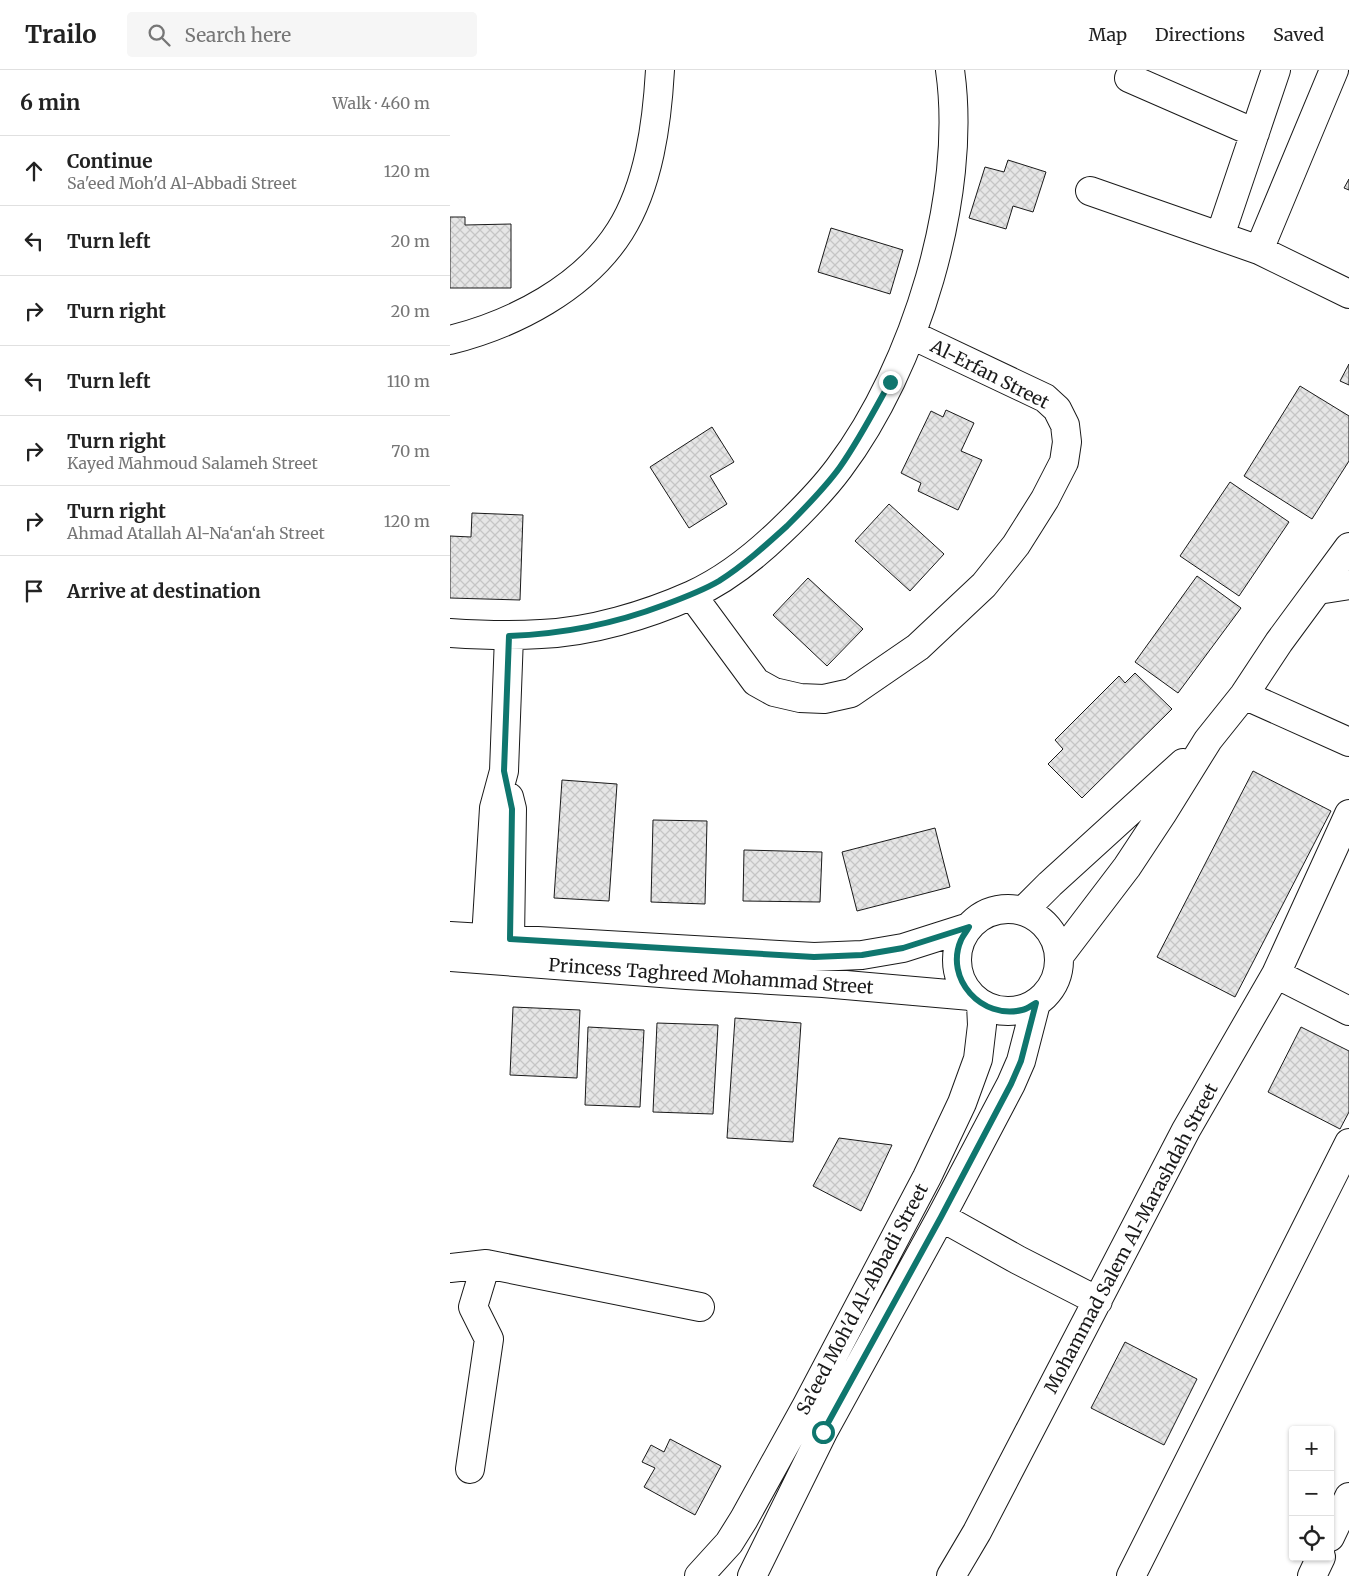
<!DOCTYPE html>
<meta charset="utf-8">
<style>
:root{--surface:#fff;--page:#f6f6f6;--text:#222;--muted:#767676;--line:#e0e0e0}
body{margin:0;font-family:Merriweather,serif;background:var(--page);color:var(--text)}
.controls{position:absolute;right:15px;bottom:15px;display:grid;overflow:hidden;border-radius:5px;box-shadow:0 1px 4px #0004}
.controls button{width:45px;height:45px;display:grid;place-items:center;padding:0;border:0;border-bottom:1px solid var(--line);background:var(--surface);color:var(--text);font:25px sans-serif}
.stop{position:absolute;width:15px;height:15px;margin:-11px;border:4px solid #0f766e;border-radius:50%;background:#fff}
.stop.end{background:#0f766e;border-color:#fff;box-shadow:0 1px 5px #0008}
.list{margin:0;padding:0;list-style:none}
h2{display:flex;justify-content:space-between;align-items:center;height:65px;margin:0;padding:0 20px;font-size:21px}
h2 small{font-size:16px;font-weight:400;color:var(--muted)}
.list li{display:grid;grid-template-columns:32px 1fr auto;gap:15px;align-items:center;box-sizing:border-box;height:70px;padding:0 20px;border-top:1px solid var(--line)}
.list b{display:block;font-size:19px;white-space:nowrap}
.list p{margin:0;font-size:16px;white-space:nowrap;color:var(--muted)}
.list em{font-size:16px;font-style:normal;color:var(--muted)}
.icon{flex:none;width:28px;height:28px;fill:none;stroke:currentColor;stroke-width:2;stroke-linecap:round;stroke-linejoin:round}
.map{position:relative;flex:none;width:899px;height:1506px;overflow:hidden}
header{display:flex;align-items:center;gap:30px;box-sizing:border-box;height:70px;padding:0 25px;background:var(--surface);border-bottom:1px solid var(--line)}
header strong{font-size:24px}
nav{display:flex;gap:28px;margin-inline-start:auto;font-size:18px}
.search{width:350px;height:45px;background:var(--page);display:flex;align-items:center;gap:12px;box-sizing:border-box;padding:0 18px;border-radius:5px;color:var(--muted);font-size:19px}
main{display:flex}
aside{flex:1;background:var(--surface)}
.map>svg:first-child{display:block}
</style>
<header>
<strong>Trailo</strong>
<div class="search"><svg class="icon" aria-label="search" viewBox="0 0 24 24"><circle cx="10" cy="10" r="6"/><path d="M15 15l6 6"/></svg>Search here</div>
<nav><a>Map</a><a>Directions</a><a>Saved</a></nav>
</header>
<main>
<aside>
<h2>6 min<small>Walk · 460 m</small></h2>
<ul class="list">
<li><svg class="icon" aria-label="ahead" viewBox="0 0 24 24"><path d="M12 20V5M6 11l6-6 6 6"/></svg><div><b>Continue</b><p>Sa'eed Moh'd Al-Abbadi Street</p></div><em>120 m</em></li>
<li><svg class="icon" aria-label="left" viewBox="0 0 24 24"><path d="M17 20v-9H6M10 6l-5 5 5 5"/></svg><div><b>Turn left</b></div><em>20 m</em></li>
<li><svg class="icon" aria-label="right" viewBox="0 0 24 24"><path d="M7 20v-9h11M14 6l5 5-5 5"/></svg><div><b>Turn right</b></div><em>20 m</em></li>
<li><svg class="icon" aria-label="left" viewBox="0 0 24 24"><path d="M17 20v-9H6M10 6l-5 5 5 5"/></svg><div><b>Turn left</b></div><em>110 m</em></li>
<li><svg class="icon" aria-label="right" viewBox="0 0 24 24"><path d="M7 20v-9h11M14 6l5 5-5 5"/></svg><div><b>Turn right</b><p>Kayed Mahmoud Salameh Street</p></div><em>70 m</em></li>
<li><svg class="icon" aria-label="right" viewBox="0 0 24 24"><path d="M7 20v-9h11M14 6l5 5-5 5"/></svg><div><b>Turn right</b><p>Ahmad Atallah Al-Na‘an‘ah Street</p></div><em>120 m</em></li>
<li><svg class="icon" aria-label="arrive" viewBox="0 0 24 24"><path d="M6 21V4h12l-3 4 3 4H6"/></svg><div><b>Arrive at destination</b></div></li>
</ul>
</aside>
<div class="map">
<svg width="899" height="1506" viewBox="0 0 899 1506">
<defs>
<pattern id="building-cross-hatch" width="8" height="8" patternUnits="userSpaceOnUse" patternTransform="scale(1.25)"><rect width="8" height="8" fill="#e6e6e6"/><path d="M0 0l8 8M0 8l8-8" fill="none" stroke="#c5c5c5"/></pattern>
</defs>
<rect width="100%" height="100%" fill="#fff"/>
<path fill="url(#building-cross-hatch)" stroke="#1a1a1a" d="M558,90L596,102L583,142L563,136L556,159L519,148L535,97L554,102Z
M899,109V120L894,118Z
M0,147H15V155L61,154V218H0Z
M381,158L453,180L440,224L368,202Z
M899,294V315L890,311Z
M850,316L899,346V391L862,449L794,406Z
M496,340L524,353L511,381L532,390L508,440L468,421L471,413L451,403L481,341L493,347Z
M262,357L284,392L260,406L277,434L239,458L200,397Z
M780,412L839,452L789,526L730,486Z
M439,434L494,484L460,521L405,471Z
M22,443L73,445L70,530L0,528V466L21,467Z
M747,506L791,538L728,623L685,592Z
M358,508L413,559L377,596L323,545Z
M685,603L722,639L632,728L598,694L613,679L605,670L669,606L675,613Z
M803,701L881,741L785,927L707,887Z
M112,710L167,714L159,831L104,828Z
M203,750L257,751L255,834L201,832Z
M485,758L500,817L407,841L392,782Z
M294,780L372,782L370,832L293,831Z
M63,937L130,940L127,1008L60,1005Z
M285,948L351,953L343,1072L277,1068Z
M207,953L268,955L263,1044L203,1042Z
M138,957L194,960L190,1037L135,1035Z
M851,957L899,981V1042L890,1059L818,1022Z
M389,1068L442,1075L411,1141L363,1116Z
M675,1272L747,1309L714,1375L641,1338Z
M220,1369L271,1396L245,1445L194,1417L205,1398L192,1392L201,1375L214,1382Z"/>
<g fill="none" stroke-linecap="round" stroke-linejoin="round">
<defs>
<path id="minor" d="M679,8L805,63
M640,121L809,180L899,224
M770,166L826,0
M809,180L884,0
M0,270C64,254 134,218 170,161C199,115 207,53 210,0
M868,520L899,515
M242,525L306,612L324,622L350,628L374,629L401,623L468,577L534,515L566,475L595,429L614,392L617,372L615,355L607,339L595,328L462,265
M0,563C31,565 61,566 91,564C141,562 197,545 242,525C275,510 304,487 330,462C351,442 372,421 389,398C465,297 518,126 500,0
M794,625L899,672
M59,727L62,739L60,869
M507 890a51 51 0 1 1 102 0a51 51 0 1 1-102 0Z
M573,841L600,814L733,693
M0,866L364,887L412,885L453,878L519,857
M36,868L44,738L54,701L59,566
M610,885L677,797L712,744L758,670L794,625L829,572L899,477
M0,887L237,905L373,913L521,926
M826,904L899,941
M491,1147L568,1190L648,1231
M0,1198L36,1194L250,1237
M20,1399L39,1269L23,1237L36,1194
M880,1467L899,1427
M249,1506L279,1473L294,1449L357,1335L477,1107L512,1033L528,989L532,955L531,934
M302,1506L373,1362L491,1147L561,1014L571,991L586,933
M501,1506L527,1462L736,1060L826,904L899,744
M681,1506L899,1073
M862,1506L871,1487"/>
</defs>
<use href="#minor" stroke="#1a1a1a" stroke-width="30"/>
<use href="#minor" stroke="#fff" stroke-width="28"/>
</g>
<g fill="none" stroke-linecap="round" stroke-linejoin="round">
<path stroke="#0f766e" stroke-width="6" d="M373,1362L491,1147L561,1014L571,991L586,933C582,935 577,939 572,940C532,950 494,909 511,870C513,865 517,861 519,857L453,878L412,885L364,887L60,869L62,739L54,701L59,566C113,564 164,554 214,535C233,528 252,521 269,511C294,495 315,476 337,456C355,438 375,418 390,397C409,370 424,341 440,312"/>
</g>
<g text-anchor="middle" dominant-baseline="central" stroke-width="4" stroke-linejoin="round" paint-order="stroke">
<g font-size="18" fill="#1a1a1a" stroke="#fff">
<text transform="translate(540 304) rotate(27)">Al-Erfan Street</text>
<text transform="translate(261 906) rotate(4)">Princess Taghreed Mohammad Street</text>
<text transform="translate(681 1168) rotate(-62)">Mohammad Salem Al-Marashdah Street</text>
<text transform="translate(412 1229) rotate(-62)">Sa'eed Moh'd Al-Abbadi Street</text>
</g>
</g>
</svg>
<div class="controls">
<button>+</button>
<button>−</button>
<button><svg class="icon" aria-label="locate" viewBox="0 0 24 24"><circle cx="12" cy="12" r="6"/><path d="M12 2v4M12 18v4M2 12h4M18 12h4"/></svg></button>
</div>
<div class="stop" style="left:373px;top:1362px"></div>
<div class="stop end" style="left:440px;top:312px"></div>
</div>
</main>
